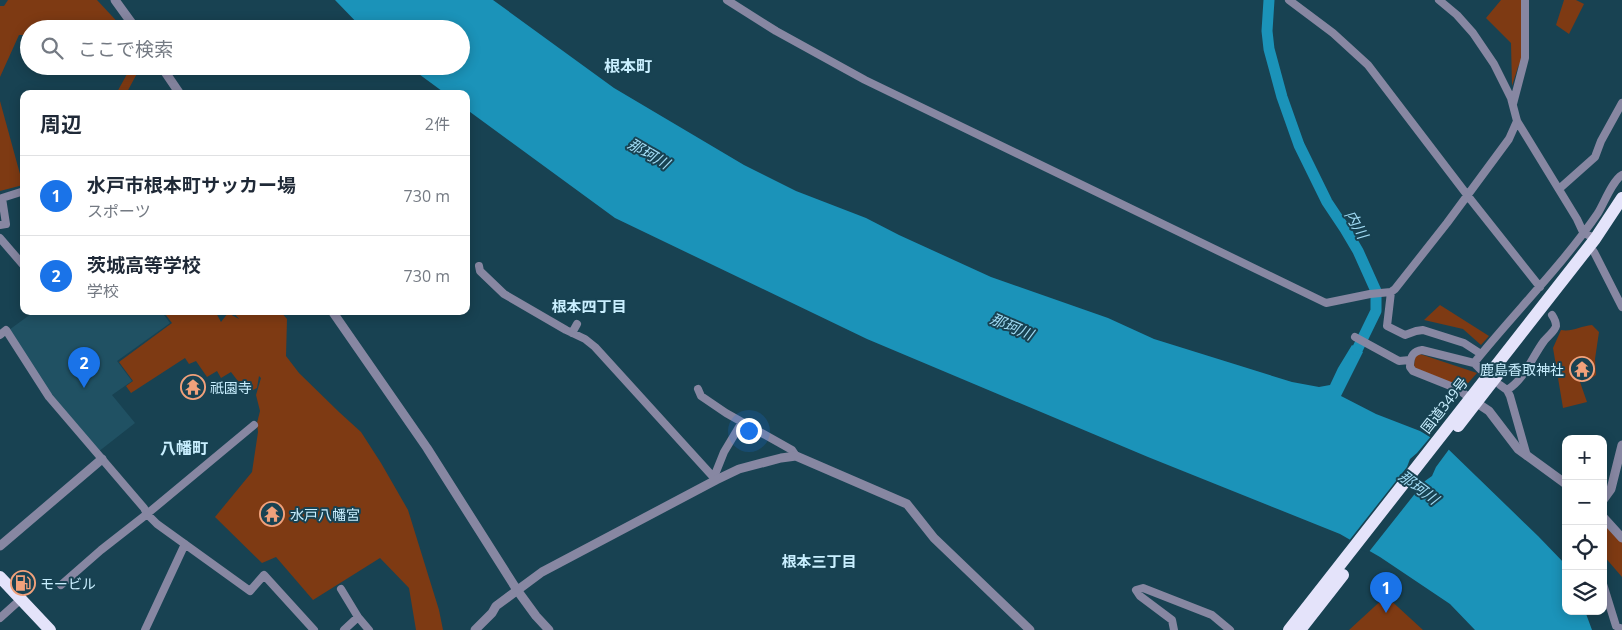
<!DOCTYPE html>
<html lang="ja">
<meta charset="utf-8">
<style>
:root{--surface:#fff;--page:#f6f6f7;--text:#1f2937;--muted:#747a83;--line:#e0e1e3;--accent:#1a73e8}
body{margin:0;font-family:"Open Sans","Noto Sans JP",sans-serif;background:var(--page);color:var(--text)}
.controls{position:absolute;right:15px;bottom:15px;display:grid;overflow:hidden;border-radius:10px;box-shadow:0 2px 12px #0003}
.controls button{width:45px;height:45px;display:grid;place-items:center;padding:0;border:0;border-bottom:1px solid var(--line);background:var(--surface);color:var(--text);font:25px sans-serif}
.you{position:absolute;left:748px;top:430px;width:18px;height:18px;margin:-12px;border:4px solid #fff;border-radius:50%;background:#1a73e8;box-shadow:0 0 0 8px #1a73e833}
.badge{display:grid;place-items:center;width:32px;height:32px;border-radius:50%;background:var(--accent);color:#fff;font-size:16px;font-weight:700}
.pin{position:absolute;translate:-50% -41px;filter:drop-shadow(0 1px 2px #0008)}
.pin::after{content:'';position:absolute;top:26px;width:18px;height:15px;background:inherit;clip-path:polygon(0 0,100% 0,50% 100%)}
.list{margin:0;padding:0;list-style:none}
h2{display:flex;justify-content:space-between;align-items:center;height:65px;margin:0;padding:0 20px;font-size:21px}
h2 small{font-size:16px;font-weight:400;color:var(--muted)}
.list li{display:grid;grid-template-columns:32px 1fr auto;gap:15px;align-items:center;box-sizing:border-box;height:80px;padding:0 20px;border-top:1px solid var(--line)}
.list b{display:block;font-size:19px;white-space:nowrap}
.list p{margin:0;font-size:16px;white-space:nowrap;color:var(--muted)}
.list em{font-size:16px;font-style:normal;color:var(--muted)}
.icon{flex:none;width:28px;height:28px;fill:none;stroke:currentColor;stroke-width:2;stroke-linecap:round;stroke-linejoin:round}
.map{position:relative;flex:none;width:1622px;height:630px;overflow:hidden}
.search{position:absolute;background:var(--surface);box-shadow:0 2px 12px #0003;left:20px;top:20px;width:450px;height:55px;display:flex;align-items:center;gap:12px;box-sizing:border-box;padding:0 18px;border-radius:28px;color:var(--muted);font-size:19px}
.panel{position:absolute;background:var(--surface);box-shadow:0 2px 12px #0003;left:20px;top:90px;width:450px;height:225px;border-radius:10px}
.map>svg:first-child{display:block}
</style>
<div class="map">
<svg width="1622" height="630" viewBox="0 0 1622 630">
<rect width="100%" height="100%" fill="#184252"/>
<path fill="#205163" d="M35,311H161L170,323L117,361L132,381L112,395L135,423L98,452L50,395L9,330Z"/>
<path fill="#7e3a13" d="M8,0H97L124,29H29V35H19L0,77V6H4Z
M1501,0H1521L1523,59L1518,67L1512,86L1511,43L1486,18Z
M1564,0H1576L1584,4L1569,34L1556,25Z
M121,66H141L126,94H116L127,74Z
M0,101L23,185L0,191Z
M1440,305L1489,336L1481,345L1463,329L1424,320Z
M163,311H215L221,322L228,313L239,319L234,313L229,311H280L287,319L286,356L299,373L339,412L361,432L381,463L408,510L439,610L443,630H416L409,588L380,558L313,600L276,557L262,563L215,517L252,472L258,432L257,423L260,411L256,395L261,378L259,376L257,388L247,393L231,372L221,378L217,371L207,377L196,361L189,364L185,358L131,393L126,386L133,381L119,362L172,323Z
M1592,325L1599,332L1595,359L1596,375L1590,379L1585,362H1573L1587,402L1563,408L1553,348L1561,330C1572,332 1581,326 1592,325Z
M1420,354L1477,373L1463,389L1418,372L1414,367L1415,356Z
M1603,520L1622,541V577L1603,555Z
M1386,596L1423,630H1349Z"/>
<path fill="#1b93b9" d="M335,0H493L614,88L744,165L796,191L866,218L899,235L991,277L1108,318L1154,339L1292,382L1319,387L1330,385L1338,368L1352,345L1363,352L1341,396L1376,414L1420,431L1445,446L1538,536L1566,565V611H1585L1592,630H1475L1450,604L1380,557L1340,534L1148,457L867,339L615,218L466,109V94H446L408,66H461V29H363Z"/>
<path fill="#184252" d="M1432,435L1450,448L1436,467L1432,476L1425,481L1368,553L1348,542L1407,467L1410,459L1417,453Z"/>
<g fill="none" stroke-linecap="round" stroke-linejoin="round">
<path stroke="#1b93b9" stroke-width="11" d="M1269,0L1267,31L1269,49L1282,97L1299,145L1327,202L1345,229L1358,251L1376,291V311L1357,350"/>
<path stroke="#8787a2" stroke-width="8" d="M727,0L776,31L865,80L1326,303L1370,294L1391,292L1395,289L1447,223L1509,139L1517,121
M1289,0L1333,33L1368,65L1471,200L1540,287
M1439,0L1457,15L1473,33L1494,64L1511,98L1517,121L1577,219L1583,232L1595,239
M1513,104L1525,58V0
M1559,189L1595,157L1601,141L1622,103
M0,225L6,224L2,198L24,191
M0,238L24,266
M1594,252L1622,307
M479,266L480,271L504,294L566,330L585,339L595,347L716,480
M1391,292L1387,326L1405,335L1416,331L1423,330L1464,343L1481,354
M572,333L577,324
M0,335L6,330L49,397L144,508L147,514L157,524L250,591L264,575L314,630
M1355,337L1399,361L1410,360
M1474,363C1514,313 1561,267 1598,213C1604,203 1613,180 1622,175
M1500,385L1507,390L1510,396L1527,456
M698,389L701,396L726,413L792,450L796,456
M1507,390C1525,379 1532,357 1544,341C1548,336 1555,331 1556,326C1556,321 1554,318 1552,315
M1472,400L1458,389L1413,371L1410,367C1410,358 1412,351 1422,350L1474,363L1481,370
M714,477L724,452L742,422
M1603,584L1616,626L1622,629
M61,585L101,550L147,514L254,425
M341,589L358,617L369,630
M0,618L21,599
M145,630L185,544
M344,630L358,617
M1174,630L1172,620L1140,596L1136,590L1143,588L1212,615L1230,630"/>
<path stroke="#8787a2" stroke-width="9" d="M115,0L136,29
M161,66L180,94
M332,311L427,448L517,590L536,616L549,630
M1477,403L1489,411L1518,449L1566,484
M1603,500L1611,489L1622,445
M1603,517L1622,538
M0,546L102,459
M475,630L492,613L496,606L542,572L716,480L739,469L781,458L796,456L907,504L934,538L1030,630"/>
<path stroke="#e4e3fa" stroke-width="12" d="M1458,426L1499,373
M0,577L50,630
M1289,630L1595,239L1622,198
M1300,630L1343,575"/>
</g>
<defs>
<symbol id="temple-ring" viewBox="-11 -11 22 22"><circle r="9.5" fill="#184252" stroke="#f1a17b" stroke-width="1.5"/><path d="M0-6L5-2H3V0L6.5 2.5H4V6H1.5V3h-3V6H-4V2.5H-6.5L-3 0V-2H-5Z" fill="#f1a17b"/></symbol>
<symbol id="fuel-ring" viewBox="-11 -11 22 22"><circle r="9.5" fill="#184252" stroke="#f1a17b" stroke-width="1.5"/><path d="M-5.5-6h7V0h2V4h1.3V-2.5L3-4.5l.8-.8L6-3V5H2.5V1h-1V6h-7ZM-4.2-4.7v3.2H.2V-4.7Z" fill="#f1a17b"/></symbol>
</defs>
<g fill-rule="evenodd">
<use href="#temple-ring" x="1568" y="355" width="28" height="28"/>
<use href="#temple-ring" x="179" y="373" width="28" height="28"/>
<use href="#temple-ring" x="258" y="500" width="28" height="28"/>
<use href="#fuel-ring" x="9" y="569" width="28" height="28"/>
</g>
<g text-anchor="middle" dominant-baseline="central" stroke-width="4" stroke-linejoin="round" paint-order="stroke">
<g font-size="14" fill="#c9efff" stroke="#184252" text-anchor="start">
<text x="1564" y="369" text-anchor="end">鹿島香取神社</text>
<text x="210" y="387">祇園寺</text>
<text x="290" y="514">水戸八幡宮</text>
<text x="40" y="583">モービル</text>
</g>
<g font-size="14" fill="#c9efff" stroke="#184252">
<text transform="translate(1444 405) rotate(-52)">国道349号</text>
</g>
<g font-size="15" font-style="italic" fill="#a1dbf4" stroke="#184252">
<text transform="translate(649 153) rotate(30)">那珂川</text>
<text transform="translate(1357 224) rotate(60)">内川</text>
<text transform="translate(1012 326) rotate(23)">那珂川</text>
<text transform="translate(1419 487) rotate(37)">那珂川</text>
</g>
<g font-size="15" font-weight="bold" fill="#c9efff" stroke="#184252">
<text x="589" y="306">根本四丁目</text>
<text x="819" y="561">根本三丁目</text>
</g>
<g font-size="16" font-weight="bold" fill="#c9efff" stroke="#184252">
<text x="628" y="66">根本町</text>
<text x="184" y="448">八幡町</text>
</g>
</g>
</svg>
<div class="controls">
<button>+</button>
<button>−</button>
<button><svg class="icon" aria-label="locate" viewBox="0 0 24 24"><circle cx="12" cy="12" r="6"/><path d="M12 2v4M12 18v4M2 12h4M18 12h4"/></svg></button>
<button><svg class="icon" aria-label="layers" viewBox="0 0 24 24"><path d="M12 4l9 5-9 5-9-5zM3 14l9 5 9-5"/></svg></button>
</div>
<div class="you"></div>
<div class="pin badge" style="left:1386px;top:613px">1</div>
<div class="pin badge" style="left:84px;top:388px">2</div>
<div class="search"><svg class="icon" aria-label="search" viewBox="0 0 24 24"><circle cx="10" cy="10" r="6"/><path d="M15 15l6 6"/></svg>ここで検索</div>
<section class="panel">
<h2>周辺<small>2件</small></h2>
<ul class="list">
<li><span class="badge">1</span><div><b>水戸市根本町サッカー場</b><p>スポーツ</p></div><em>730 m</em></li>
<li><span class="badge">2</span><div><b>茨城高等学校</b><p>学校</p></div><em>730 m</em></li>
</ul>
</section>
</div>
